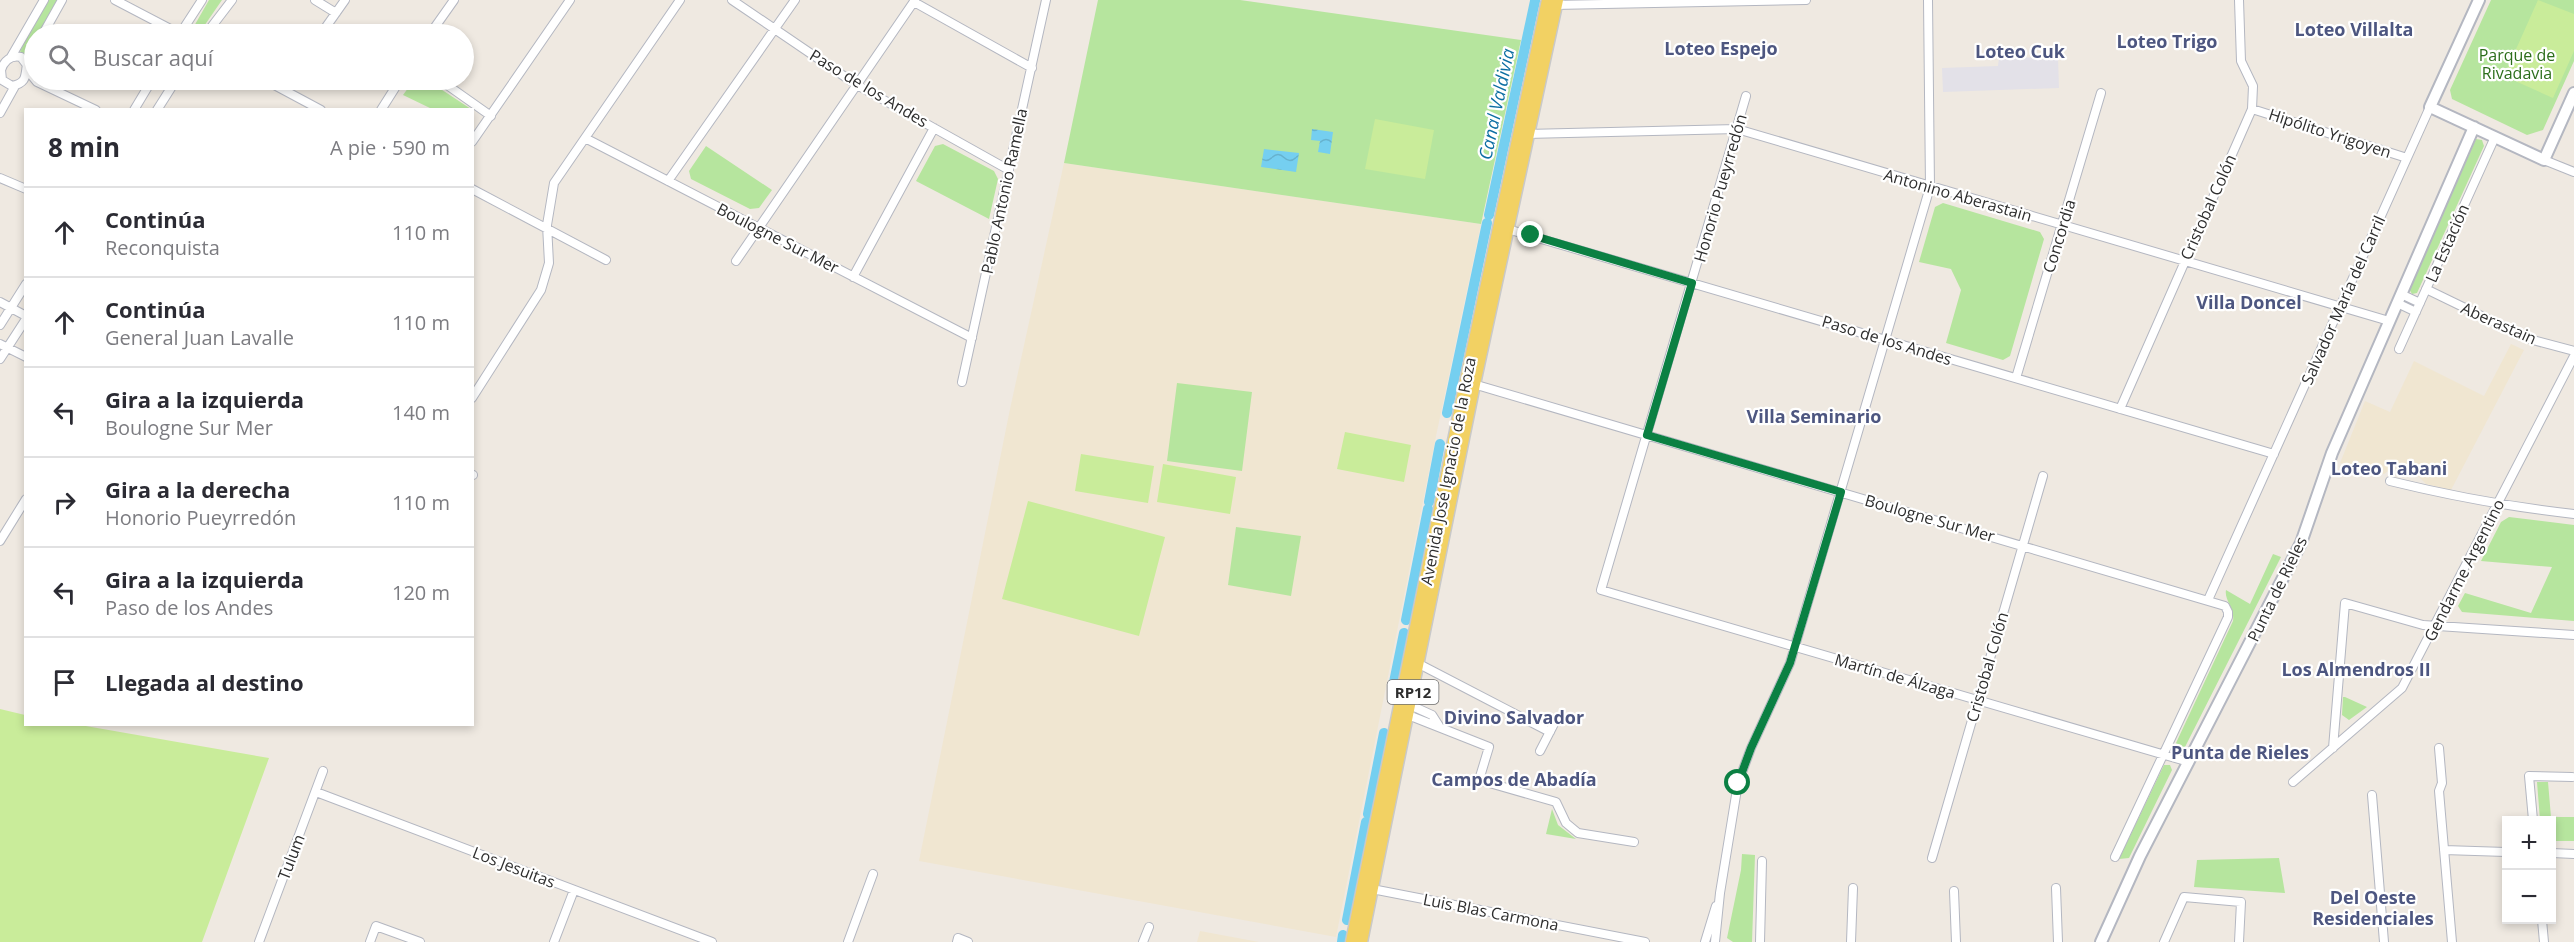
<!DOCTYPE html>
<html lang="es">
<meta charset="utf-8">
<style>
:root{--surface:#fff;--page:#f2f2f3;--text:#2b2b33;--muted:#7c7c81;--line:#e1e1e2}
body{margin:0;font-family:"Open Sans",sans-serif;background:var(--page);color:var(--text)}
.controls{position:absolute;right:18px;bottom:18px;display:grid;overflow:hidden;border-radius:0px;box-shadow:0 3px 9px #0003}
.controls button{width:54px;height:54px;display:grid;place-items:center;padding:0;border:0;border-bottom:2px solid var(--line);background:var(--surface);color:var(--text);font:30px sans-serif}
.stop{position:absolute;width:18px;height:18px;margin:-14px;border:4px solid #0b8043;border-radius:50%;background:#fff}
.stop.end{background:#0b8043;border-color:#fff;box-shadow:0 2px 6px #0008}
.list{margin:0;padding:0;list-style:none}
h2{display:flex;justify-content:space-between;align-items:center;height:78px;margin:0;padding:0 24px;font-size:26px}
h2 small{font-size:20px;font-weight:400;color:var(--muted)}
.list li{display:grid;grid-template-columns:39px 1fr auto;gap:18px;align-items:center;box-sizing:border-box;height:90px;padding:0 24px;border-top:2px solid var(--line)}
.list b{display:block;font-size:22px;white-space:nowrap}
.list p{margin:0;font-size:20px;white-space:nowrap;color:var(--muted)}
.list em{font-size:20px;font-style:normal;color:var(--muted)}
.icon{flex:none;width:33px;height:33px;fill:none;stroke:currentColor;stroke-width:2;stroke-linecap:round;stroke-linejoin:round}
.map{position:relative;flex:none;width:2574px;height:942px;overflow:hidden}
.search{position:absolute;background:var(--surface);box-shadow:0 3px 9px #0003;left:24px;top:24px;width:450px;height:66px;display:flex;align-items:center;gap:15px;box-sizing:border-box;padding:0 21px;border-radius:33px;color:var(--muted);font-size:22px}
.panel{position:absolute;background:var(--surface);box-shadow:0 3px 9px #0003;left:24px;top:108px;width:450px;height:618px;border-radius:0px}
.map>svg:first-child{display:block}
</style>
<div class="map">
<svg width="2574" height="942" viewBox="0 0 2574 942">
<defs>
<pattern id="water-waves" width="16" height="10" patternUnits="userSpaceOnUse" patternTransform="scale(1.5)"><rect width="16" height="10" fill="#75cff0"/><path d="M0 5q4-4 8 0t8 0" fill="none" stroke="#66b2ce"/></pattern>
</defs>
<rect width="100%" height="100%" fill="#efe9e1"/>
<path fill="#e3e1e8" d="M2058,57L2059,88L1943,92L1942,68L1998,66L1999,58Z"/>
<path fill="#f0e6d1" d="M1064,163L1481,224L1436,436L1336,937L919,861L1010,409Z
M2511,344L2524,350L2451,490L2426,484L2410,468L2397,465L2384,474L2340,463L2365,401L2390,412L2414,361L2484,396Z
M1200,931L1259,942H1197Z"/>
<path fill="#b6e59e" d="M48,0H58L39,34H34V42L28,54L22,55L20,51Z
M209,0H222L200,32H196L193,28Z
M1098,0H1240L1521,40L1481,224L1064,163Z
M2491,0H2574V61L2543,130L2527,135L2452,99L2450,90Z
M414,80H427L471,109H432L403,95Z
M2476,139L2482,140L2484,146L2417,293L2412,294L2409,289Z
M943,144L994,171L998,179L989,219L916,181L935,146Z
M706,146L772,190L759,208L750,209L691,179L689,171Z
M1943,203L2040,232L2044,239L2010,356L2003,360L1946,343L1961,290L1951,269L1919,262L1935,207Z
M1177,383L1252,392L1242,471L1167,461Z
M2509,517L2574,525V621L2462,612L2458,606L2465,593L2531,613L2552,567L2481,561L2501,522Z
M1236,527L1301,536L1291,596L1228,585Z
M2273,554L2281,557L2185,747L2179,749L2176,743L2233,621C2235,608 2224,600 2226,590L2250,604Z
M2343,697H2345L2367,707L2349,720L2342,715Z
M2164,765H2170L2172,770L2129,858L2119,859Z
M2537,782H2548L2551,817H2574V841H2552V820H2540Z
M1552,809L1558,825L1576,839L1546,834Z
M1742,854L1755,855L1752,942H1733L1727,938L1741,870Z
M2279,858L2285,893L2194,887L2197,860Z"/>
<path fill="#c9ec9a" d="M2538,0L2574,14V51L2553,98L2504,76Z
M1375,119L1434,130L1425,179L1365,169Z
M1345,432L1411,445L1404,482L1337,469Z
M1081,454L1154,466L1148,503L1075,491Z
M1163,464L1236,477L1230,514L1157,502Z
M1028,501L1165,537L1139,636L1002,599Z
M0,709L25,715L26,724L80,725L269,758L202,942H0Z"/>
<path fill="url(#water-waves)" d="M1312,129L1333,132L1330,154L1318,152L1320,141L1311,140Z
M1264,149L1299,153L1296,172L1261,167Z"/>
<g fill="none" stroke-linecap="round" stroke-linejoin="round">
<path stroke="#75cff0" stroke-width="10" d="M1489,215L1535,1
M1447,413L1487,223
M1429,502L1440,444
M1406,620L1428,509
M1393,687L1404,633
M1368,814L1384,733
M1347,920L1366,822
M1342,942L1343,935"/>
<defs>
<path id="street" d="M115,0L180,34
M315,0L336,13
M732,0L857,85L1009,170
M914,2L1032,68
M1554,5L1806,0
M43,34L62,0
M180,34L202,0
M206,34L232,0
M321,34L345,0
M430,34L454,0
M11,57L44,0
M27,65L21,57C11,55 4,61 1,70L2,80L12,86C27,83 25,76 27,64C28,60 32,55 34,51
M28,71L37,82L96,110
M265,80L321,110
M440,80L491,116
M283,89L290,80
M1746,96L1601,590L2189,762
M2252,109L2407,158
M134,110L152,80
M157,110L176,80
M381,110L400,80
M0,113L15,86
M1526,134L1737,129L2389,321
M585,138L972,338
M472,142L570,0
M2544,160L2574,172
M0,178L26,189
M668,181L795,0
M472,189L606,260
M1504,228L2274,454
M736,261L915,0
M853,277L934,128
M2426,289L2529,339L2574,351
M2401,294L2420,303
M0,302L26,316
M2397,303L2416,312
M0,325L26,284
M0,344L26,357
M2399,349L2495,137
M0,359L26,319
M2016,378L2101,93
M962,382L1046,0
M1470,383L2225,606L2228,612V617L2115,857
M472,398L541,290L549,263L547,225L554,183L680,0
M2120,409L2252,109L2253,86L2241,61L2239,0
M472,475H473
M2390,481C2451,496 2511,507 2574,514
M0,541L26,499
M2208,600L2430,107
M1419,664L1550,732
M1410,705L1432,715L1439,726
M1408,715L1489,747L1479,780L1556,802L1566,823L1578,833L1634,842
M2333,748L2345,603L2423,625L2574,635
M2439,748L2442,783L2439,791L2452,942
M1540,751L1557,718
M2293,782L2402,688L2574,356
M316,792L712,942
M2372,795L2384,942
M2533,820L2529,776L2572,777
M2444,850L2506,852
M2552,853L2574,854
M1932,858L2043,476
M2056,888L2058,942
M1372,889L1645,942
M1954,891L1956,942
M2542,920L2544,942
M259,942L323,771
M370,942L376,926L420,942
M554,942L574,890
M848,942L873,874
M957,942L958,938L968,942
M1143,942L1149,927
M1705,942L1716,906
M1715,942L1720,893L1738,783L1751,748L1790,663L1930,187L1928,0
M1760,942L1762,861
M1851,942L1853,888
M2164,942L2184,897L2241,902L2239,942"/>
<path id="secondary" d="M2479,0L2430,107L2544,160L2574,93
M2101,942L2140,856L2301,543L2332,453L2474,127"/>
<path id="primary" d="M1352,942L1466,382L1548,0
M1361,942L1474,384L1557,0"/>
</defs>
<use href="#street" stroke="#b4b7c1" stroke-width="10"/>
<use href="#secondary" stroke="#b4b7c1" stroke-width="14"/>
<use href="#primary" stroke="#c9c9c9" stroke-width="15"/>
<use href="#street" stroke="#fff" stroke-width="8"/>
<use href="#secondary" stroke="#fff" stroke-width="10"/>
<use href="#primary" stroke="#f2d163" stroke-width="12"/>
</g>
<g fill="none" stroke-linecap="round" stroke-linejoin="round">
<path stroke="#0b8043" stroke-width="8" d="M1531,235L1692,283L1647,435L1841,492L1790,663L1751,748L1738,783"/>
</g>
<g text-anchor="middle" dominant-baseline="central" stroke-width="4.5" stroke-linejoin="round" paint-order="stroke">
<rect fill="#fff" stroke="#6d6d6d" stroke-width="1.5" x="1387.5" y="680" width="51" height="24" rx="4.5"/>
<g font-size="15" font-weight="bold" fill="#2e2e2e">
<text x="1413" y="692">RP12</text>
</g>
<g font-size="16" fill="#2c6e1b" stroke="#fff">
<text x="2517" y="55">Parque de<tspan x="2517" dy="18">Rivadavia</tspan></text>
</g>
<g font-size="16" fill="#2e2e2e" stroke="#fff">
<text transform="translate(869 88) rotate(31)">Paso de los Andes</text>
<text transform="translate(2330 133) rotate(18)">Hipólito Yrigoyen</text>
<text transform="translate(1720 188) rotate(-74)">Honorio Pueyrredón</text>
<text transform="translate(1004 191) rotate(-78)">Pablo Antonio Ramella</text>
<text transform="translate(1958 195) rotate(16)">Antonino Aberastain</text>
<text transform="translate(2208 207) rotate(-66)">Cristobal Colón</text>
<text transform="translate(2059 236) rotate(-73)">Concordia</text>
<text transform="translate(778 238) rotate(27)">Boulogne Sur Mer</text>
<text transform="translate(2447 243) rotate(-66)">La Estación</text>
<text transform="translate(2343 300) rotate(-66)">Salvador María del Carril</text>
<text transform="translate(2499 323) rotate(24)">Aberastain</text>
<text transform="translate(1887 340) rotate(17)">Paso de los Andes</text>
<text transform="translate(1448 471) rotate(-79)">Avenida José Ignacio de la Roza</text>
<text transform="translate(1930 518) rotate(16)">Boulogne Sur Mer</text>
<text transform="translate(2464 570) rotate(-63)">Gendarme Argentino</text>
<text transform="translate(2277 589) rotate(-64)">Punta de Rieles</text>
<text transform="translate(1987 667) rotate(-74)">Cristobal Colón</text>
<text transform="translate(1895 676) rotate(16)">Martín de Álzaga</text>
<text transform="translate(291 857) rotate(-69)">Tulum</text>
<text transform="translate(514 867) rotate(21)">Los Jesuitas</text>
<text transform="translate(1491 912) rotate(11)">Luis Blas Carmona</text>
</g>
<g font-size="18" font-weight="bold" fill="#4d5680" stroke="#fff">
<text x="2354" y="29">Loteo Villalta</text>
<text x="2167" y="41">Loteo Trigo</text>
<text x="1721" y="48">Loteo Espejo</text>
<text x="2020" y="51">Loteo Cuk</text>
<text x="2249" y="302">Villa Doncel</text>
<text x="1814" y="416">Villa Seminario</text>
<text x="2389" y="468">Loteo Tabani</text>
<text x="2356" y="669">Los Almendros II</text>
<text x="1514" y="717">Divino Salvador</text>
<text x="2240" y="752">Punta de Rieles</text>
<text x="1514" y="779">Campos de Abadía</text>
<text x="2373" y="897">Del Oeste<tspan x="2373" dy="21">Residenciales</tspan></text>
</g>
<g font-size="18" font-style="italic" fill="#0d6fa3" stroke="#fff">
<text transform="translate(1496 104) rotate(-78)">Canal Valdivia</text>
</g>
</g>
</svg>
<div class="controls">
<button>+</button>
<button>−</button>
</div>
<div class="stop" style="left:1738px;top:783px"></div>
<div class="stop end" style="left:1531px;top:235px"></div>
<div class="search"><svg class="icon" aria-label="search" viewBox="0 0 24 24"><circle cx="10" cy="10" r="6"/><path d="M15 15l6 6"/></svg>Buscar aquí</div>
<section class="panel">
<h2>8 min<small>A pie · 590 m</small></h2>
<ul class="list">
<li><svg class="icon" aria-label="ahead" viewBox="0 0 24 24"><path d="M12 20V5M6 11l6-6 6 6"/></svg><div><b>Continúa</b><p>Reconquista</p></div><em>110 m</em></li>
<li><svg class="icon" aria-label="ahead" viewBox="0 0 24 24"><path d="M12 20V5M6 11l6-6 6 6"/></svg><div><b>Continúa</b><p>General Juan Lavalle</p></div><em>110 m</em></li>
<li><svg class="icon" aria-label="left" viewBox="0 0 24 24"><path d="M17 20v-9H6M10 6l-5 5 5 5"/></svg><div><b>Gira a la izquierda</b><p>Boulogne Sur Mer</p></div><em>140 m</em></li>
<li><svg class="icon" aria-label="right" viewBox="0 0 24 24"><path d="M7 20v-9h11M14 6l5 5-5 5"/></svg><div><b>Gira a la derecha</b><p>Honorio Pueyrredón</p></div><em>110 m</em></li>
<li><svg class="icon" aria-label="left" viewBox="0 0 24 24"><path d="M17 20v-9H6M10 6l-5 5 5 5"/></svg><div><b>Gira a la izquierda</b><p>Paso de los Andes</p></div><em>120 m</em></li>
<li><svg class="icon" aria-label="arrive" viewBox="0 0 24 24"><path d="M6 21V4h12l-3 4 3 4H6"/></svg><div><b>Llegada al destino</b></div></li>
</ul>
</section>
</div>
